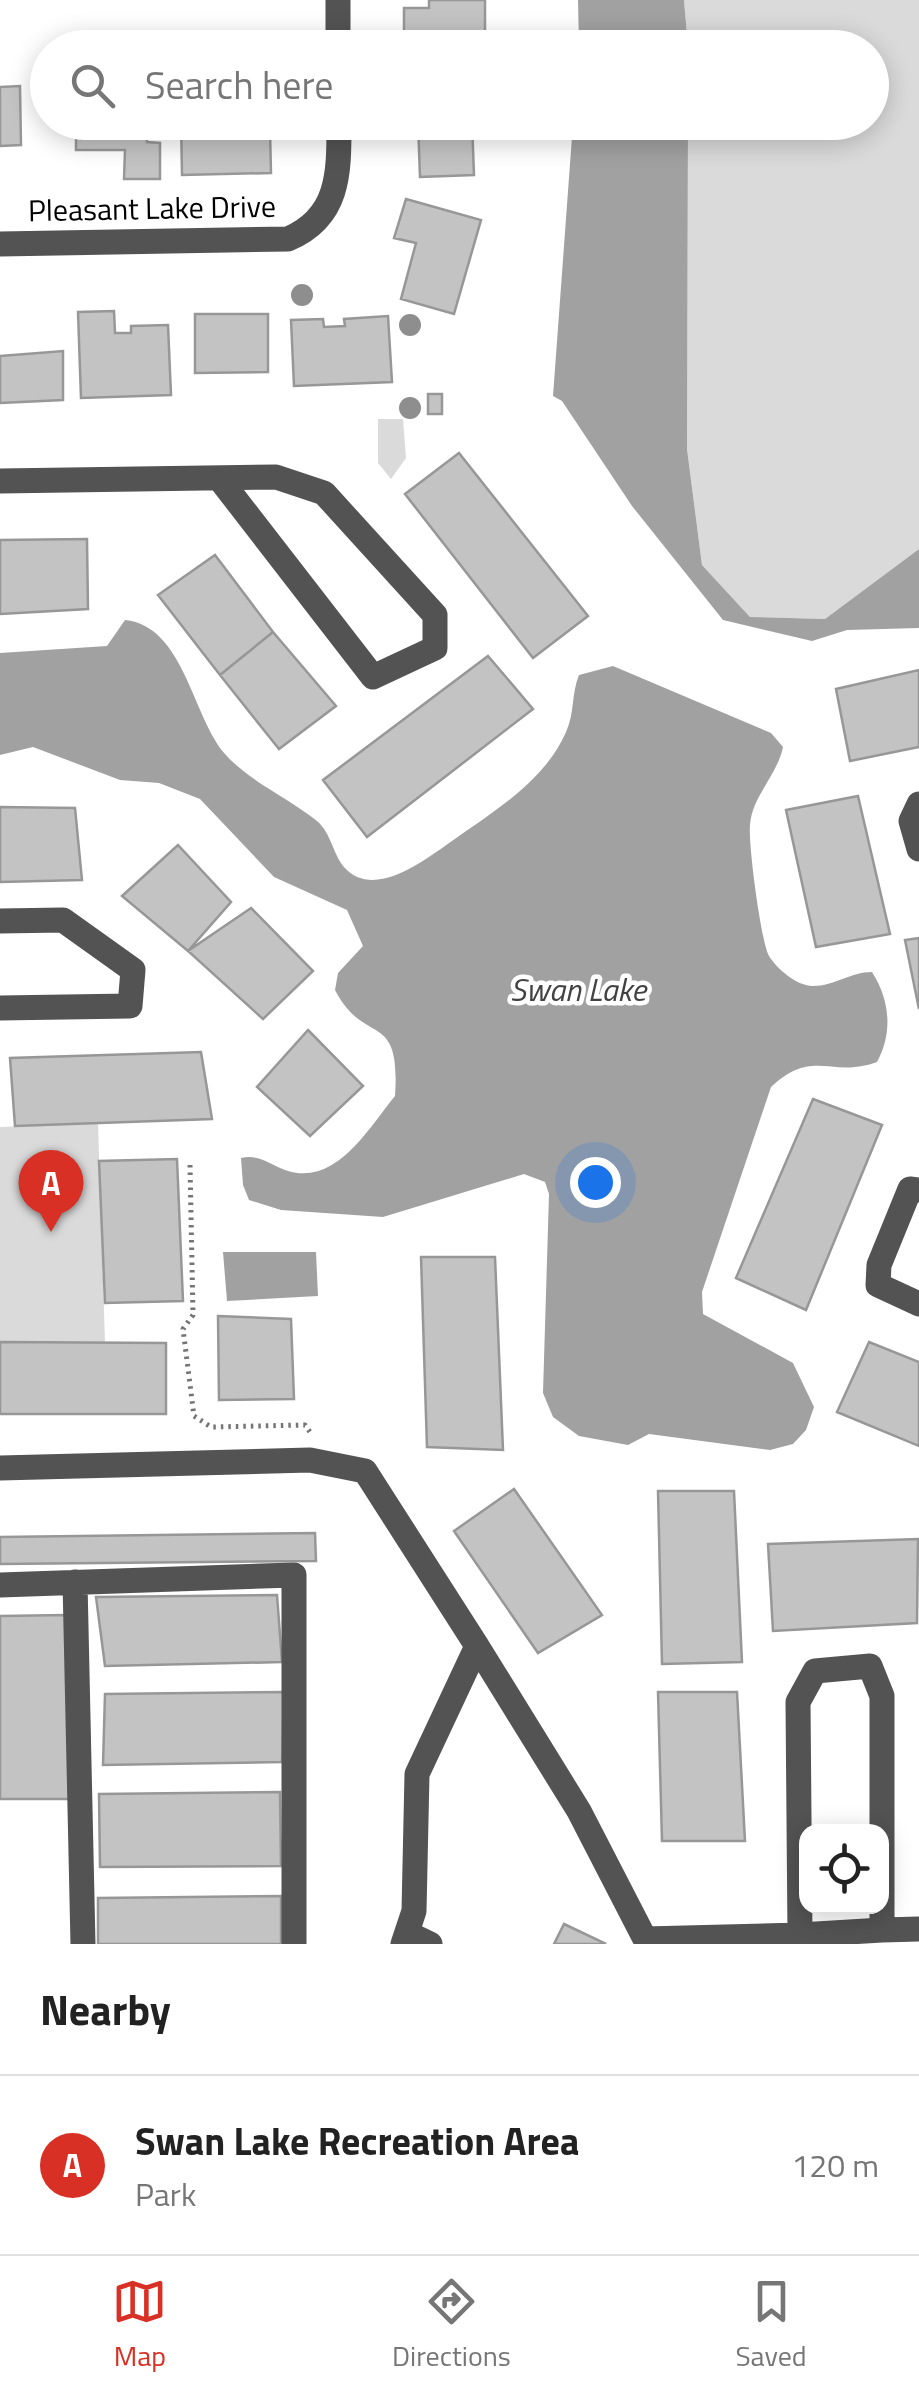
<!DOCTYPE html>
<style>
:root{--surface:#fff;--page:#f2f2f2;--text:#222;--muted:#767676;--line:#e0e0e0;--accent:#d93025}
body{margin:0;font-family:"Titillium Web",sans-serif;background:var(--page);color:var(--text)}
.controls{position:absolute;right:30px;bottom:30px;display:grid;overflow:hidden;border-radius:20px;box-shadow:0 5px 25px #0003}
.controls button{width:90px;height:90px;display:grid;place-items:center;padding:0;border:0;border-bottom:2px solid var(--line);background:var(--surface);color:var(--text);font:50px sans-serif}
.you{position:absolute;left:595px;top:1182px;width:35px;height:35px;margin:-25px;border:8px solid #fff;border-radius:50%;background:#1a73e8;box-shadow:0 0 0 15px #1a73e833}
.badge{display:grid;place-items:center;width:65px;height:65px;border-radius:50%;background:var(--accent);color:#fff;font-size:32px;font-weight:700}
.pin{position:absolute;translate:-50% -82px;filter:drop-shadow(0 2px 5px #0008)}
.pin::after{content:'';position:absolute;top:52px;width:35px;height:30px;background:inherit;clip-path:polygon(0 0,100% 0,50% 100%)}
.list{margin:0;padding:0;list-style:none}
h2{display:flex;justify-content:space-between;align-items:center;height:130px;margin:0;padding:0 40px;font-size:42px}
h2 small{font-size:32px;font-weight:400;color:var(--muted)}
.list li{display:grid;grid-template-columns:65px 1fr auto;gap:30px;align-items:center;box-sizing:border-box;height:180px;padding:0 40px;border-top:2px solid var(--line)}
.list b{display:block;font-size:38px;white-space:nowrap}
.list p{margin:0;font-size:32px;white-space:nowrap;color:var(--muted)}
.list em{font-size:32px;font-style:normal;color:var(--muted)}
.icon{flex:none;width:55px;height:55px;fill:none;stroke:currentColor;stroke-width:2;stroke-linecap:round;stroke-linejoin:round}
.map{position:relative;flex:none;width:919px;height:1944px;overflow:hidden}
.search{position:absolute;background:var(--surface);box-shadow:0 5px 25px #0003;left:30px;right:30px;top:30px;height:110px;display:flex;align-items:center;gap:25px;box-sizing:border-box;padding:0 35px;border-radius:55px;color:var(--muted);font-size:38px}
.sheet{height:310px;background:var(--surface)}
nav{display:flex;justify-content:space-around;align-items:center;box-sizing:border-box;height:140px;border-top:2px solid var(--line);background:var(--surface);font-size:28px;color:var(--muted)}
nav a{display:grid;justify-items:center;gap:5px}
nav .on{color:var(--accent)}
.map>svg:first-child{display:block}
</style>
<div class="map">
<svg width="919" height="1944" viewBox="0 0 919 1944">
<rect width="100%" height="100%" fill="#fff"/>
<path fill="#dadada" d="M684,0H919V549L825,619L750,617L702,565L687,449L688,123L872,122V48L688,47Z
M378,419H403L406,458L391,479L378,463Z
M98,1123L105,1343L0,1342V1127Z"/>
<path fill="#a1a1a1" d="M578,0H684L688,47H579Z
M573,123H688L687,449L702,565L750,617L825,619L919,549V628L847,630L812,641L723,620L632,506L562,401L553,396Z
M125,620C184,626 192,716 225,754C250,782 289,798 317,821C331,833 333,854 344,867C374,901 426,859 452,841C493,812 545,781 566,732C575,712 571,695 579,675L613,666L771,733L783,747C777,776 752,796 750,825C748,843 761,942 769,956C777,969 797,986 813,986C835,986 850,972 872,972C890,1000 893,1033 877,1062C830,1079 814,1047 771,1087L702,1292L703,1314L793,1363L814,1407L806,1430L793,1444L770,1450L649,1434L628,1445L579,1436L553,1417L543,1393L549,1194L545,1182L524,1174L383,1217L281,1210L249,1200L243,1185L241,1158C259,1154 269,1164 285,1170C335,1188 368,1129 395,1096C401,1008 365,1048 335,990L338,973L363,946L347,910L274,877L200,799L159,783L120,780L33,747L0,755V653L107,646Z
M223,1252H316L318,1296L227,1301Z"/>
<path fill="#c3c3c3" stroke="#979797" stroke-width="2.5" d="M429,0H485V48H404V8H429Z
M20,86L21,145L0,146V87Z
M76,122H148L147,142L160,143V179H124L125,150H76Z
M181,122H246V130H270L271,173L182,175Z
M418,122H472L474,175L420,177Z
M406,199L481,220L454,314L401,299L416,243L394,238Z
M114,311L115,333H131V326L168,325L171,395L81,398L78,312Z
M195,314H268V372L195,373Z
M388,316L392,382L294,386L291,320L323,319L324,327L345,326L344,319Z
M63,351V400L0,403V356Z
M428,394H442V414H428Z
M459,453L588,616L533,658L405,494Z
M87,539L88,609L0,614V540Z
M215,555L273,632L220,675L158,595Z
M273,632L336,706L279,749L220,675Z
M488,656L533,709L367,837L323,780Z
M919,670V747L850,761L836,689Z
M858,796L890,934L816,947L786,810Z
M0,807L75,808L82,880L0,882Z
M178,845L231,902L188,951L122,896Z
M251,908L313,971L263,1019L188,951Z
M919,938V1009L905,940Z
M308,1030L363,1086L310,1136L257,1087Z
M201,1052L212,1119L15,1126L10,1058Z
M813,1099L882,1125L806,1310L736,1278Z
M177,1159L183,1301L105,1303L99,1161Z
M421,1257H495L503,1450L427,1447Z
M218,1316L291,1319L294,1399L219,1400Z
M0,1342L166,1343V1414H0Z
M869,1342L919,1362V1446L837,1412Z
M514,1489L602,1615L538,1653L454,1531Z
M658,1491H734L742,1662L662,1664Z
M315,1533L316,1561L0,1564V1537Z
M918,1539L917,1623L773,1631L768,1544Z
M277,1595L282,1662L105,1666L96,1597Z
M66,1615L71,1799H0V1616Z
M284,1692L282,1762L103,1765L105,1694Z
M658,1692H737L745,1841H662Z
M280,1792L281,1866L100,1867L99,1794Z
M281,1896V1944H98V1898Z
M564,1924L606,1944H554Z"/>
<g fill="none" stroke-linecap="round" stroke-linejoin="round">
<path stroke="#757575" stroke-width="5" stroke-dasharray="2.5 5" stroke-linecap="butt" d="M190,1165L193,1315L183,1329L194,1416L211,1427L305,1425L310,1432"/>
<path stroke="#535353" stroke-width="25" d="M338,0V48
M0,244L288,239C340,217 339,172 339,122
M0,481L276,477L324,493L435,615V648L373,677L219,478
M919,804L911,821L919,849
M0,921L63,920L133,970L130,1006L0,1008
M919,1190L910,1189L879,1265L878,1285L919,1304
M0,1468L310,1460L365,1471L477,1646
M75,1582L83,1944
M0,1585L294,1575V1944
M407,1933L430,1944
M800,1935L882,1930
M403,1944L414,1911L417,1774L477,1646L579,1811L645,1939L800,1935L798,1702L815,1671L870,1666L882,1696V1930L919,1929"/>
</g>
<g fill="#8e8e8e">
<circle cx="302" cy="295" r="11"/>
<circle cx="410" cy="325" r="11"/>
<circle cx="410" cy="408" r="11"/>
</g>
<g text-anchor="middle" dominant-baseline="central" stroke-width="9" stroke-linejoin="round" paint-order="stroke">
<g font-size="30" fill="#000" stroke="#fff">
<text transform="translate(152 208) rotate(-1)">Pleasant Lake Drive</text>
</g>
<g font-size="32" font-style="italic" fill="#424242" stroke="#fff">
<text x="578" y="989">Swan Lake</text>
</g>
</g>
</svg>
<div class="controls">
<button><svg class="icon" aria-label="locate" viewBox="0 0 24 24"><circle cx="12" cy="12" r="6"/><path d="M12 2v4M12 18v4M2 12h4M18 12h4"/></svg></button>
</div>
<div class="you"></div>
<div class="pin badge" style="left:51px;top:1232px">A</div>
<div class="search"><svg class="icon" aria-label="search" viewBox="0 0 24 24"><circle cx="10" cy="10" r="6"/><path d="M15 15l6 6"/></svg>Search here</div>
</div>
<section class="sheet">
<h2>Nearby<small></small></h2>
<ul class="list">
<li><span class="badge">A</span><div><b>Swan Lake Recreation Area</b><p>Park</p></div><em>120 m</em></li>
</ul>
</section>
<nav>
<a class="on"><svg class="icon" aria-label="map" viewBox="0 0 24 24"><path d="M3 6l6-2 6 2 6-2v14l-6 2-6-2-6 2zM9 4v14M15 6v14"/></svg>Map</a>
<a><svg class="icon" aria-label="directions" viewBox="0 0 24 24"><path d="M12 3l9 9-9 9-9-9zM9 14v-3h6M13 9l2 2-2 2"/></svg>Directions</a>
<a><svg class="icon" aria-label="saved" viewBox="0 0 24 24"><path d="M7 4h10v16l-5-4-5 4z"/></svg>Saved</a>
</nav>
